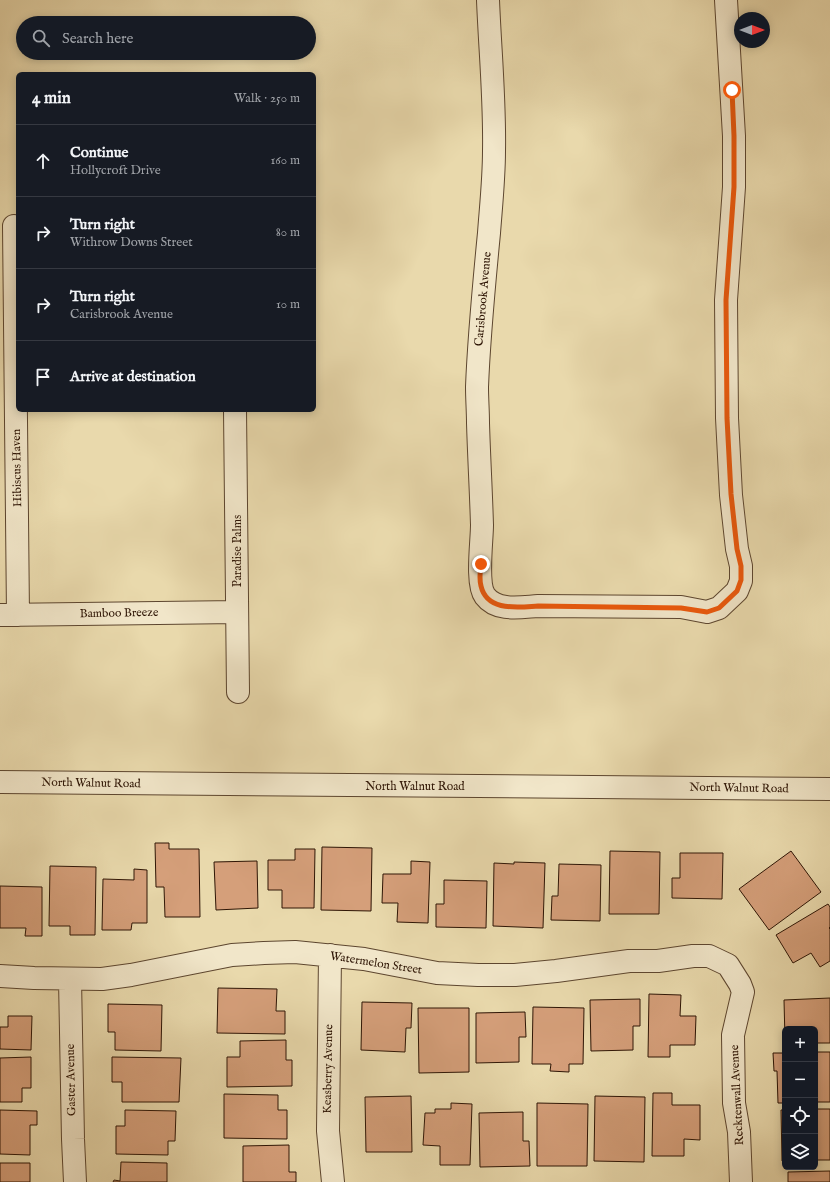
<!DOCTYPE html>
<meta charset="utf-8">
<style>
:root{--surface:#171b24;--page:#20242c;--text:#f1f3f6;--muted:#9ea1a6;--line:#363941}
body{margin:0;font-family:"IM FELL English",serif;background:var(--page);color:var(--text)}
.controls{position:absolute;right:12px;bottom:12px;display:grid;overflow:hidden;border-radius:6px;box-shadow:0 2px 10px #0003}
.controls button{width:36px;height:36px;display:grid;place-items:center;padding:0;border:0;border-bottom:1px solid var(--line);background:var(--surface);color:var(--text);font:20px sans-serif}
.compass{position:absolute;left:734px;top:12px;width:36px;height:36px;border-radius:50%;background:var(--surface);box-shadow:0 2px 10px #0003;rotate:90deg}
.stop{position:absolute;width:12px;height:12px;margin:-9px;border:3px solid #ea580c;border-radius:50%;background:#fff}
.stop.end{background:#ea580c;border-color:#fff;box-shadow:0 1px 4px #0008}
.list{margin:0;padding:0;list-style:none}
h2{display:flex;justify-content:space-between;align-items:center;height:52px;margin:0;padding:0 16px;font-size:17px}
h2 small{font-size:13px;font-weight:400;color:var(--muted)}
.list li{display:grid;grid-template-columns:26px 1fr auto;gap:12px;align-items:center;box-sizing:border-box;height:72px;padding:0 16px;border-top:1px solid var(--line)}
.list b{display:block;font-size:15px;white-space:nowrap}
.list p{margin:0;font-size:13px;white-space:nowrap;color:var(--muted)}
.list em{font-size:13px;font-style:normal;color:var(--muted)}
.icon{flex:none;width:22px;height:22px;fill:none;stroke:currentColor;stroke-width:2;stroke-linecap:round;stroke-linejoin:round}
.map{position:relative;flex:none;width:830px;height:1182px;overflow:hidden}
.search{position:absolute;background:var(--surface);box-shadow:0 2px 10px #0003;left:16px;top:16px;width:300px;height:44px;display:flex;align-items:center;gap:10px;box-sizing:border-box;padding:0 14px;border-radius:22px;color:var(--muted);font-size:15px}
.panel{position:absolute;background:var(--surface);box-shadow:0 2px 10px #0003;left:16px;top:72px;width:300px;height:340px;border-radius:6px}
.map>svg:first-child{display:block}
</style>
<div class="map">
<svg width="830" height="1182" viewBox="0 0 830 1182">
<rect width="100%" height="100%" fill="#e9d9ac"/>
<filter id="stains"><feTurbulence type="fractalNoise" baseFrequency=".005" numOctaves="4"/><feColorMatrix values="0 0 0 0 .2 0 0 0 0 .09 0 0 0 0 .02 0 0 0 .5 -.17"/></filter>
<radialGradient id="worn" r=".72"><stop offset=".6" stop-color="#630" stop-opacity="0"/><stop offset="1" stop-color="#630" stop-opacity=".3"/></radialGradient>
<path fill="#d59f7a" stroke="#2e1505" d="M155,843H169V849H199L200,917H165L164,887H156Z
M322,847L372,848L371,911L321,910Z
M295,849H315L314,908H282V890H268V860H295Z
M610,851L660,852L659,914H609Z
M791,851L821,892L769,930L739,889Z
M680,853H723L722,899L672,898V878H680Z
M257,861L258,908L216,910L214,862Z
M411,861L430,862L428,923L397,922L398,903H382L383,874H411Z
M514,862L545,863L543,928L493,926L494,863L514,864Z
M559,864L601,865L600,921L551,920L552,896H558Z
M50,866L96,867L95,935H70V926H49Z
M134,869L147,870V923H132L131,930H102L103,879L134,880Z
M444,880L487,881L486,928L436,927V904H444Z
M0,886L42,887V936H25L26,928H0Z
M828,904L830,907V927L829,928L830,929V961L820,967L811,953L793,963L776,935Z
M218,988L277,989L276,1011H285V1034L217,1033Z
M649,994L681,995L680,1016H696L695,1045H670V1057H648Z
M830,998V1043H815V1029H785V1040L784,1000Z
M640,999V1026H633V1050L591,1051L590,1000Z
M362,1002L412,1003L411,1028H406L405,1052L361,1050Z
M108,1004L162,1005L161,1051L115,1050V1032H108Z
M533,1007L584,1008L583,1064H569V1072L550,1071L551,1064H532Z
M418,1008H469V1072L419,1073Z
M525,1012L526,1037H519V1062L476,1063V1013Z
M8,1016H32L31,1050L0,1049V1027H8Z
M286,1040V1060H292V1086L227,1087V1057H240V1041Z
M815,1052H830V1102H815Z
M773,1053H785V1103H778L777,1071H774Z
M31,1057V1088H22V1102H0V1058Z
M112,1057L181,1058L179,1102H122V1082H112Z
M653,1093H672V1105H700V1140L684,1139V1156H652Z
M224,1094L278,1095V1110H287V1139L224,1138Z
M411,1096L412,1152H366L365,1097Z
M595,1096L645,1097L644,1162L594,1161Z
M451,1103L472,1104L470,1165H440V1146L423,1145L425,1113H435V1109H451Z
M537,1103L588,1104L587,1166H537Z
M815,1109H830V1160H815Z
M0,1110L37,1111V1125H30V1155L0,1154Z
M125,1110L176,1111L175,1141H168V1155L116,1154V1126H125Z
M781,1110H785V1161H782Z
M523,1112V1141H529L530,1166L480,1167L479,1113Z
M289,1145V1172H296V1182H243V1146Z
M121,1162L167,1163V1182H113L114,1180L120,1181Z
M0,1163H30V1182H0Z
M830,1171V1182H788V1172Z"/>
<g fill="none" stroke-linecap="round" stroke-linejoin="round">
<defs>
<path id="minor" d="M488,0C490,50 495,101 494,151C494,178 491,206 489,233C484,284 479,335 477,387C477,399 478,411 478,423C479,457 481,491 482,525C482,541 476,584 485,596C497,612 521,607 538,606L681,607L707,612L719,608L737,591L741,581V566L737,549L731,495L727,418L726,300L734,187V136L726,0
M14,226L18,615
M235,410L238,692
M0,615L237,612
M330,955L328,1131L333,1182
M0,976L34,978L102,979L131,975L232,955L264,953L295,952L364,959L437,973L478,975H515L556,971L629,961H658L693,956H709L728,965L740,984L743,992L733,1035L734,1103L739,1132L741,1182
M70,979L73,1139L75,1182"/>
<path id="tertiary" d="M0,782L830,789"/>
</defs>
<use href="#minor" stroke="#5d462f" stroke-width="24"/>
<use href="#tertiary" stroke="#5d462f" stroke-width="24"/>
<use href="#minor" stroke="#f1e6c9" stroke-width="22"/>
<use href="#tertiary" stroke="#f1e6c9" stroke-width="22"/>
</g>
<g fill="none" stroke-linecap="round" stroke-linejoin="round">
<path stroke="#ea580c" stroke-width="5" d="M481,564C480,572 479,579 481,586C487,612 518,607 538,606L681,608L707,612L719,608L737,591L741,580V566L737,549L731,494L727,418L726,300L734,187V136L732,90"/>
</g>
<g text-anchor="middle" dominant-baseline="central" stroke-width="3" stroke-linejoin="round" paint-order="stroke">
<g font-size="12" fill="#2e1505" stroke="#f1e6c9">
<text transform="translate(483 299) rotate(-85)">Carisbrook Avenue</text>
<text transform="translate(17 468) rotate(-91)">Hibiscus Haven</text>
<text transform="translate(237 551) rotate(-90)">Paradise Palms</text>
<text transform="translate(119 613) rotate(-1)">Bamboo Breeze</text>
<text transform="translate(91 783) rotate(1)">North Walnut Road</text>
<text x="415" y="786">North Walnut Road</text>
<text transform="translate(739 788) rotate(1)">North Walnut Road</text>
<text transform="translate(376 963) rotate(9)">Watermelon Street</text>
<text transform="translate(328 1069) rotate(-89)">Keasberry Avenue</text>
<text transform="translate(71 1080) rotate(-91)">Gaster Avenue</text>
<text transform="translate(737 1095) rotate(-93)">Recktenwall Avenue</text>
</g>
</g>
<rect width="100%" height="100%" filter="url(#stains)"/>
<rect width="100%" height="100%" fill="url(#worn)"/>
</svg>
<div class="controls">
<button>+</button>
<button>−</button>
<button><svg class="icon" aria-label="locate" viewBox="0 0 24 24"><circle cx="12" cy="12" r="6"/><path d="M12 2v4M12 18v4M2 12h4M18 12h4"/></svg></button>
<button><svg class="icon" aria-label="layers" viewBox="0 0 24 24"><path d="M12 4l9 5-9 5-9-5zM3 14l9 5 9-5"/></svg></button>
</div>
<svg class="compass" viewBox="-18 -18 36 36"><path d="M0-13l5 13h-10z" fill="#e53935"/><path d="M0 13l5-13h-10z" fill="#9ea1a6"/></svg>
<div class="stop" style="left:732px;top:90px"></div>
<div class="stop end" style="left:481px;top:564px"></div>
<div class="search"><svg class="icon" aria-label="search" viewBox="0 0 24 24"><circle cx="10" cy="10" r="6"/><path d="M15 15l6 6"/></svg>Search here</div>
<section class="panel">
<h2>4 min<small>Walk · 250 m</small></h2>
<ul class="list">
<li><svg class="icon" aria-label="ahead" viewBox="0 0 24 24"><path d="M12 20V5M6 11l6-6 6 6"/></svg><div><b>Continue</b><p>Hollycroft Drive</p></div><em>160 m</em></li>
<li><svg class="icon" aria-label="right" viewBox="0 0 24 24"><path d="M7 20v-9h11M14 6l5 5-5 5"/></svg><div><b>Turn right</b><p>Withrow Downs Street</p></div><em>80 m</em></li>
<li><svg class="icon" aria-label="right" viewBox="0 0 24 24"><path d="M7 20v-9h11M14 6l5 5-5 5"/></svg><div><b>Turn right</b><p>Carisbrook Avenue</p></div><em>10 m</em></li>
<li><svg class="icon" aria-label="arrive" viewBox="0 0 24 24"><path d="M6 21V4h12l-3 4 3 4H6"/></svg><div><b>Arrive at destination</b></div></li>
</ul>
</section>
</div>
